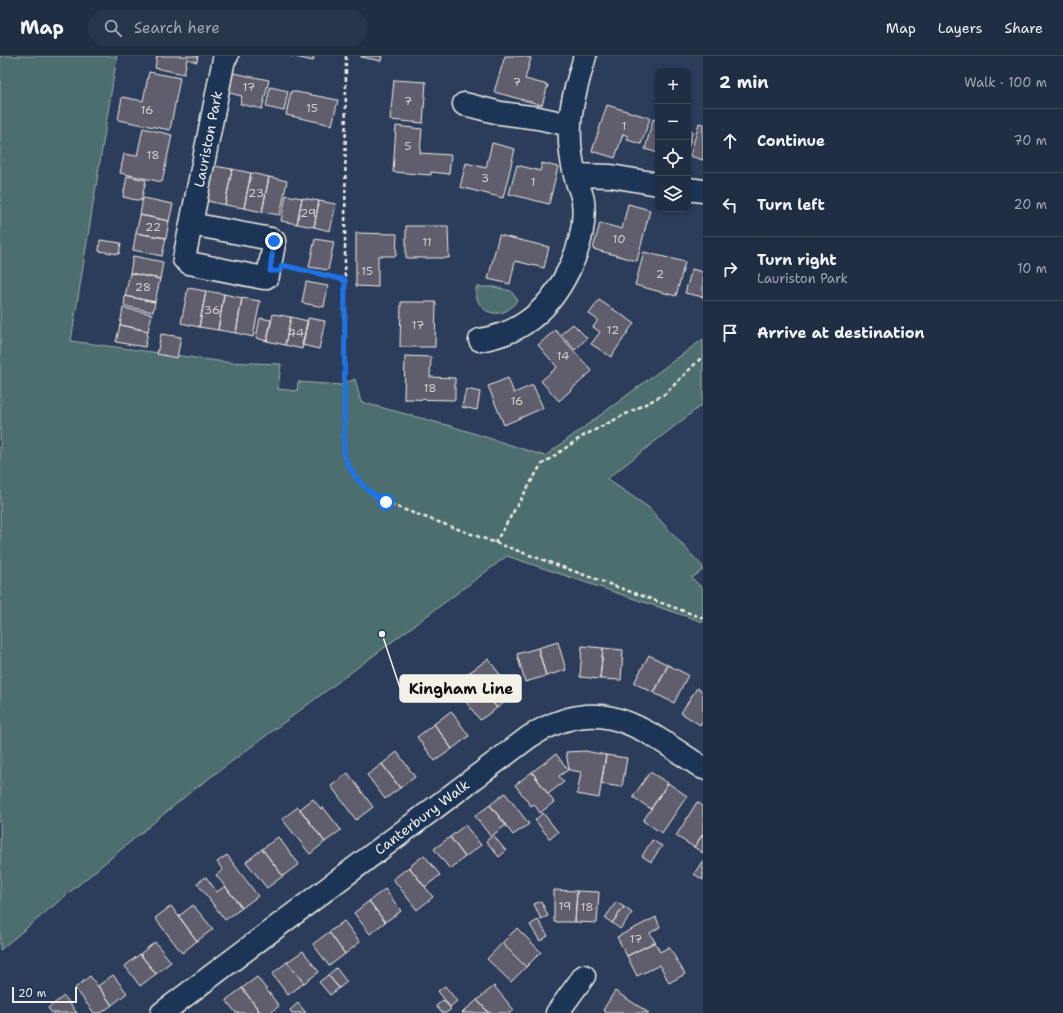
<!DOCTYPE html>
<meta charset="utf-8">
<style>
:root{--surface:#202e44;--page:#28364b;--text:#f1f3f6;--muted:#a2a8b2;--line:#3d4a5d}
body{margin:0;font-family:"Shantell Sans",sans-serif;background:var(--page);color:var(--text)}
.controls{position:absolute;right:12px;top:12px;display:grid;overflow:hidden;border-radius:8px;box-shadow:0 2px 6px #0003}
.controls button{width:36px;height:36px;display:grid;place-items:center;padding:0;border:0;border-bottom:1px solid var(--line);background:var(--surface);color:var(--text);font:20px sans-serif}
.scale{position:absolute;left:12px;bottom:10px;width:65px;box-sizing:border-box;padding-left:4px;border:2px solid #f4f1e8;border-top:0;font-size:11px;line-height:14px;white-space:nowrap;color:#f4f1e8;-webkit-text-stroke:3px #1d3557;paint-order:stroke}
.stop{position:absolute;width:12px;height:12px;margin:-9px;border:3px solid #1a73e8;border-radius:50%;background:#fff}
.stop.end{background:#1a73e8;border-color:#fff;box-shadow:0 1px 4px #0008}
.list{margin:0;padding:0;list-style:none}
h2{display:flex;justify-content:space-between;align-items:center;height:52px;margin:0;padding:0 16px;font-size:17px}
h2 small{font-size:13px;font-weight:400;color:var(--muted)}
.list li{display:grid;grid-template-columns:26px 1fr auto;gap:12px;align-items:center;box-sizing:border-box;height:64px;padding:0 16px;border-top:1px solid var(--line)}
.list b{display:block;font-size:15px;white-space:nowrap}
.list p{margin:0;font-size:13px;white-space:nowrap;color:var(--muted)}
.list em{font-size:13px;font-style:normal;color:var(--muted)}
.icon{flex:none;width:22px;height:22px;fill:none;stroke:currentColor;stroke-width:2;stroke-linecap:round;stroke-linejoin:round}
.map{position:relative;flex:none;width:703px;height:957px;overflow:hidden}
header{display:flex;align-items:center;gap:24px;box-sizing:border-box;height:56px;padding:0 20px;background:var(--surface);border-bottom:1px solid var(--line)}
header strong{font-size:19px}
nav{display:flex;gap:22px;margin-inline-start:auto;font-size:14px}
.search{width:280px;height:36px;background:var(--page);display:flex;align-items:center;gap:10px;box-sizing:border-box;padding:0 14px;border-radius:22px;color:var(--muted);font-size:15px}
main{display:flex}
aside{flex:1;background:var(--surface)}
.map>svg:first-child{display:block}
</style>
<header>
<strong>Map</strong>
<div class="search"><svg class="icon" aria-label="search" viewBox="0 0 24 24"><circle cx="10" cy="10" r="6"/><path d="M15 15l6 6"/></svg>Search here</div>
<nav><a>Map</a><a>Layers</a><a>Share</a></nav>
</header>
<main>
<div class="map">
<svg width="703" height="957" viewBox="0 0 703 957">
<rect width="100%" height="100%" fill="#2b3d5b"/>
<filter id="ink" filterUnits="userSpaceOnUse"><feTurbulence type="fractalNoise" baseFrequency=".025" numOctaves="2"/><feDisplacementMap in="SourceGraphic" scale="8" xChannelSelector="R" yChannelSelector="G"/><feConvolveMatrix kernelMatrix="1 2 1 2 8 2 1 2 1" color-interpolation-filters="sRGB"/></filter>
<g filter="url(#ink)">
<path fill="#4e6e6e" stroke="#a1b0ab" d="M0,0H117L71,285L225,306L281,308L278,333L297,335L298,326L341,329L355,323L361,346L454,371L545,400L703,283V348L607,423L648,451L703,511V514L692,522L703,533V566L507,500L188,738L0,894Z
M476,231H494L511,235L517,243C511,259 488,263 479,247C476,242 476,237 476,231Z"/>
<path fill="#615d6d" stroke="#f4f1e8" d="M157,0H198L197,6L187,3L184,18L155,12Z
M291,0H314L313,5Z
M361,0H382L381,5L361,1Z
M505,0H523L531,2L525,23L548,29L542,49L494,36Z
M149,16L180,22L170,74L118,64L122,41L143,45Z
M233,17L269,24L262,53L240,48L242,40L229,37Z
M394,24L426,26L423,67L390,64Z
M270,31L288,35L284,55L266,51Z
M291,35L338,44L332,69L286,59Z
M607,49L650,62L641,88L627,84L628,80L623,78L615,102L592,95Z
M653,63L658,65V97L645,93Z
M699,67L703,68V104L690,100Z
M396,70L422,73L420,97L451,99L449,118L431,116V119L393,116Z
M143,72L172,79L162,126L120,117L124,98L137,100Z
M688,74L693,75L688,93Z
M492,87L515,93L503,142L460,131L466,107L486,112Z
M542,107L558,111L549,148L509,138L517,109L540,115Z
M214,110L232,113L225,149L207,145Z
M232,113L251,117L244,152L225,149Z
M251,117L269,121L262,156L244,152Z
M127,120L146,124L141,145L123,141Z
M269,121L287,125L280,159L262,156Z
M286,139L302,142L297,168L281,165Z
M143,142L173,148L169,165L140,159Z
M302,142L319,145L314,171L297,168Z
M319,145L336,148L330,175L314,171Z
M628,148L650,154L637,205L593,193L600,167L622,173Z
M140,159L169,165L166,182L136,177Z
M406,170H448L449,202H406Z
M136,177L166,182L162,200L133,194Z
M356,177L397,178L396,200H378V231L356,230Z
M499,179L549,191L544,212L515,205L510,228L488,223Z
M315,183L334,186L328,214L309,211Z
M100,184L121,187L119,198L99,195Z
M644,196L685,206L676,240L635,229Z
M133,200L163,206L160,223L130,217Z
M692,213L703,216V241L685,237Z
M130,217L160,223L155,246L125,240Z
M306,226L328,230L324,251L302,247Z
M188,232L206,235L199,271L181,267Z
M206,235L224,238L218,274L199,271Z
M224,238L242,242L236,277L218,274Z
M125,240L155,246L153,256L124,250Z
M242,242L260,245L253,281L236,277Z
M599,244L634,267L611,301L591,288L600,276L593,271L598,264L589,258Z
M401,246H436L435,291H400Z
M123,252L152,258L148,275L120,269Z
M273,258L291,261L285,289L267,285Z
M291,261L308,265L302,293L285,289Z
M260,262L271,264L267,285L256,282Z
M308,262L325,265L319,293L302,289Z
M573,268L587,282L575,294L561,278Z
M120,269L148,275L145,291L116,286Z
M555,274L592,315L559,345L541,325L557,311L538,289Z
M161,278L181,281L177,302L157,298Z
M405,300L431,301L430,321L455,322V344L404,343Z
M508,322L514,337L533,329L543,352L504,369L488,330Z
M466,333L480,336L477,354L462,351Z
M558,586L566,614L546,620L538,592Z
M582,590L603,592L600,623L580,621Z
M538,592L546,620L525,626L517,598Z
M603,592L623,594L621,624L600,623Z
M649,599L668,609L654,637L634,627Z
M488,603L515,638L497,652L470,616Z
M668,609L688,619L674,647L654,637Z
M470,616L497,652L480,664L453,629Z
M697,632L703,636V663L700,669L681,657Z
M451,655L469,680L452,693L434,668Z
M434,668L452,693L435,705L417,681Z
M585,695L606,699L599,742L577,738L581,716L569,714L566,696Z
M397,696L415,721L400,732L382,708Z
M556,698L568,714L559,720L564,726L548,738L532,716Z
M606,699L627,702L622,731L601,728Z
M382,708L400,732L385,743L367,719Z
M532,716L554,746L540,757L534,748L531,750L515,729Z
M650,716L668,727L651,753L633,741Z
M348,717L373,751L356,764L331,730Z
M668,727L687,740L662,777L643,765Z
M505,737L529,768L513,779L490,749Z
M313,743L321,753L323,751L341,774L325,786L300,753Z
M697,746L703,750V778L694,791L676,780Z
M490,749L506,769L493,779L506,795L499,801L486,785L491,781L475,760Z
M298,751L325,786L310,798L282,763Z
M543,757L558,776L550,783L535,764Z
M465,769L481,789L465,801L450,781Z
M703,778V797L694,791Z
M278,781L299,808L283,820L262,793Z
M450,781L465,801L450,813L434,793Z
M652,784L662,790L651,806L642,800Z
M262,793L283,820L267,832L246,806Z
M227,799L258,840L242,852L216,819L223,814L217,806Z
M424,799L440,819L425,831L409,811Z
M703,804V824L694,818Z
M409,811L433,841L417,854L393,823Z
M206,821L217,836L225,830L242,852L225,864L197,827Z
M385,833L401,855L385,866L369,845Z
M554,834L577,835L575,866H554Z
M577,835L599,836L597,867L575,866Z
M369,845L385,866L370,878L354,857Z
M541,845L548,860L541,863L534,848Z
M616,846L624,851L612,867L605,862Z
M193,849L213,873L197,885L179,860Z
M171,850L197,885L182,897L155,862Z
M624,851L632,857L620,873L612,867Z
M656,861L660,871L650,877L655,886L627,900L617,881Z
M538,864L548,880L540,885L530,869Z
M344,865L360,886L345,898L329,876Z
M517,872L541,896L526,911L502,887Z
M329,876L345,898L329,910L313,888Z
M155,886L171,906L156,918L140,898Z
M655,886L660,896L669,891L685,918L669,927L660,909L637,920L627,900Z
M502,887L526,911L511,926L487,903Z
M303,895L319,916L304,927L287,906Z
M140,898L156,918L140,930L125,910Z
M287,906L304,927L288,939L272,918Z
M336,912L347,926L339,932L328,919Z
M113,919L127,937L112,949L98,930Z
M328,919L339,932L330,939L319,926Z
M90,920L112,949L101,957H94L75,932Z
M257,921L279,950L270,957H261L242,932Z
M445,930L457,945L450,951L438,935Z
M494,930L514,954L510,957H489L477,944Z
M242,932L260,956L259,957H236L226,944Z
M615,935L649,957H607L603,954Z
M64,940L77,957H52L48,952Z
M443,944L451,953L446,957H442L436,950Z
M477,944L489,957H462Z
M298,947L306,957H292L290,954Z"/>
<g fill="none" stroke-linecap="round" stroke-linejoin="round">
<defs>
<path id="minor" d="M464,48L500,57L538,62L570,69
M575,119L611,120L658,128
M688,133L703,135
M191,168L271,183L274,185V188L268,220L264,222L189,207L184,203L224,3L227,0
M480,284C496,281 511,277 525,267C560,244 588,188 583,145C582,137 577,128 575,119C571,103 569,85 570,68C571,45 579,22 585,0
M162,957L529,681C602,635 641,672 703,712
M557,957L584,920"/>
</defs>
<use href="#minor" stroke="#f4f1e8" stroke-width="25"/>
<path stroke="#f4f1e8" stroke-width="2.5" stroke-dasharray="4 3" stroke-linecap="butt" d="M346,0L344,398C352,422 365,434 386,447L703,562
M291,211L345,224
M495,487L541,409L583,380L665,338L703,300"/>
<use href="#minor" stroke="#1d3557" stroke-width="22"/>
</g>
</g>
<g fill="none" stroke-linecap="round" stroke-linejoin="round" filter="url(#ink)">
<path stroke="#1a73e8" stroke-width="5" d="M274,185L270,215H280L282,209L345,224L344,398C352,422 365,434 386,446"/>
</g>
<g text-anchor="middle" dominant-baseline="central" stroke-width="3.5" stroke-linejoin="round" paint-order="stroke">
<g font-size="12" fill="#cfccc9">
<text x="517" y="26">7</text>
<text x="249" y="31">17</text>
<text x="408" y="45">7</text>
<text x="312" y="52">15</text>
<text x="147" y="54">16</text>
<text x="624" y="70">1</text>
<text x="408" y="90">5</text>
<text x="153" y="99">18</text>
<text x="485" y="122">3</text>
<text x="533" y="126">1</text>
<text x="256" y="137">23</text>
<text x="308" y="157">29</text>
<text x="153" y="171">22</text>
<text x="619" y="183">10</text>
<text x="427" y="186">11</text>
<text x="367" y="215">15</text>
<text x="660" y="218">2</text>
<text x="143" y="231">28</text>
<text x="212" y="254">36</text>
<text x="418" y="269">17</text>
<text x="613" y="274">12</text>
<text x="296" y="277">44</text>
<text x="563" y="300">14</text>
<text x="430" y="332">18</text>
<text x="517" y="345">16</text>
<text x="565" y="850">19</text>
<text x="587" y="851">18</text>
<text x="636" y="883">17</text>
</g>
<g font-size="14" fill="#f4f1e8" stroke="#1d3557">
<text transform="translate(208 83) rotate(-79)">Lauriston Park</text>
<text transform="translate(422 761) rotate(-37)">Canterbury Walk</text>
</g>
</g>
<path fill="none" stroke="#f4f1e8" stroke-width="1.5" d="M382 578L400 632"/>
<circle fill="#f4f1e8" stroke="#1d3557" stroke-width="1.5" cx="382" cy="578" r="4"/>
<rect fill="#f4f1e8" stroke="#f4f1e8" stroke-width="1.5" x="400" y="619" width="121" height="27" rx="4"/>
<g font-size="15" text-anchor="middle" font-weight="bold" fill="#111">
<text x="461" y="638">Kingham Line</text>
</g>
</svg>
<div class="controls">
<button>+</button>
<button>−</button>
<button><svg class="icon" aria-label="locate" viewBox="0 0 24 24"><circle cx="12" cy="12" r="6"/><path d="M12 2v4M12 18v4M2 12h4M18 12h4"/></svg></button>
<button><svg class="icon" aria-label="layers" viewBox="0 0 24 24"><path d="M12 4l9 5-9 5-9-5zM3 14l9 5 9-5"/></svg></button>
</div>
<div class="scale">20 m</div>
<div class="stop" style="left:386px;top:446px"></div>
<div class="stop end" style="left:274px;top:185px"></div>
</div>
<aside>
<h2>2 min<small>Walk · 100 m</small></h2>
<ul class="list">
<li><svg class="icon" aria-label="ahead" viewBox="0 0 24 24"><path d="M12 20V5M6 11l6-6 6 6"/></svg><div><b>Continue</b></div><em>70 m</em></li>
<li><svg class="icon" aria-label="left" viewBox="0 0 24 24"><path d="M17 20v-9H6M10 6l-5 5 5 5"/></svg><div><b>Turn left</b></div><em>20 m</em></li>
<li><svg class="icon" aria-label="right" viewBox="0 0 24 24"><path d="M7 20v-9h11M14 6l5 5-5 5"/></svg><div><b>Turn right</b><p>Lauriston Park</p></div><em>10 m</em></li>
<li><svg class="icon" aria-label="arrive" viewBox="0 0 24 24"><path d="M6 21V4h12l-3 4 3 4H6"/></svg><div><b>Arrive at destination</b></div></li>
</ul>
</aside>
</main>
